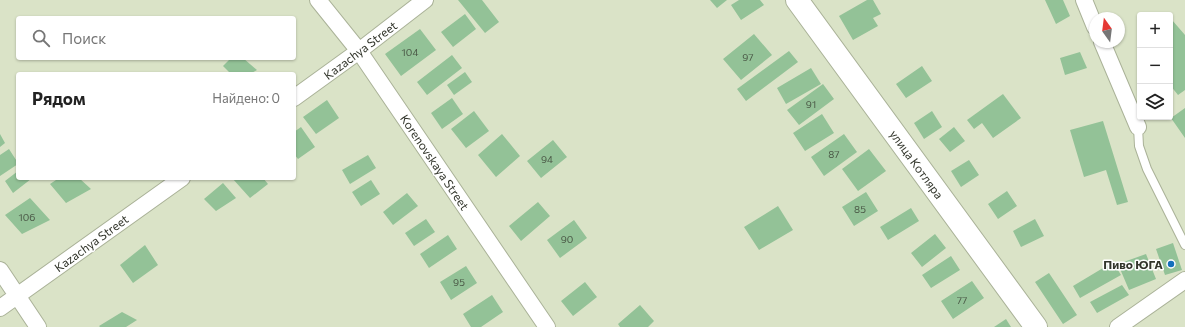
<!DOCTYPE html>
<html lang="ru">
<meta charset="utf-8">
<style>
:root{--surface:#fff;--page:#f6f6f6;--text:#222;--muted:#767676;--line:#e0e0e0}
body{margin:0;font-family:Commissioner,sans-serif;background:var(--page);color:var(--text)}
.controls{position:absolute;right:12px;top:12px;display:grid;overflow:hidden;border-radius:4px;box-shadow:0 1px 3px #0004}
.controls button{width:36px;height:36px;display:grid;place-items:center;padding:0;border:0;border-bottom:1px solid var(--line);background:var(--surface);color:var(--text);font:20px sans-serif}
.compass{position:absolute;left:1089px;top:12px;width:36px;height:36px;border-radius:50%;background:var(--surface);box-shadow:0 1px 3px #0004;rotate:346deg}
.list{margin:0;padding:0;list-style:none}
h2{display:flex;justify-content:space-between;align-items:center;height:52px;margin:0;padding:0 16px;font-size:17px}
h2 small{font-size:13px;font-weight:400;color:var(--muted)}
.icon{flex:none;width:22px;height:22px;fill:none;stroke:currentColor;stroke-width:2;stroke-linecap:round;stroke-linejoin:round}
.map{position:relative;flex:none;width:1185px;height:327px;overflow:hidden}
.search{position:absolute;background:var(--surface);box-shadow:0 1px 3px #0004;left:16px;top:16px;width:280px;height:44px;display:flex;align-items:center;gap:10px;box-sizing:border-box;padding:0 14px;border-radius:4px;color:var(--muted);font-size:15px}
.panel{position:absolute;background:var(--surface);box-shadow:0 1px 3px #0004;left:16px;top:72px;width:280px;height:108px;border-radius:4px}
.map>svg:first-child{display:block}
</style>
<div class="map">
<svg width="1185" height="327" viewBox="0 0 1185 327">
<rect width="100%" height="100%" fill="#dae3c7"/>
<path fill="#93c297" d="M458,0H482L499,22L485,33Z
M710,0H727L717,8Z
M739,0H760L764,5L741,20L731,5Z
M867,0H873L881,14L873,18L878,26L853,40L839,16Z
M1045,0H1063L1070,16L1056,24Z
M465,14L476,29L453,47L441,32Z
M1172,20L1185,35V90L1178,95L1170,85V22Z
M420,29L436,50L401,76L385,54Z
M754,34L772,55L741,80L723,59Z
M789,51L798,62L746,101L737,89Z
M1080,52L1087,68L1065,75L1060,58Z
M452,55L462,68L427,95L417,82Z
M231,58H243L257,70L250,74H231L223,66Z
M922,66L932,81L906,98L896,84Z
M811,68L821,84L786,104L777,88Z
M465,72L472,82L454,95L447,85Z
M823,84L834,99L799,125L787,110Z
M1003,94L1021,118L993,138L982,123L974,129L967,120Z
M452,98L463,114L442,129L431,113Z
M327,100L339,118L316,134L303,117Z
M1185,108V138L1171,118Z
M474,111L489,131L466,148L451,129Z
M932,111L942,127L924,139L914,123Z
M822,114L834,133L805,151L793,133Z
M1103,121L1128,202L1117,205L1106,170L1084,177L1070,130Z
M301,127L315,147L298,159L294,154V132Z
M954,127L965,141L950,152L939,139Z
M0,134L5,143L0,147Z
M502,134L520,156L496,177L478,155Z
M844,134L857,152L824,176L811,157Z
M553,140L567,157L541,178L527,161Z
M9,149L18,163V164L0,176V155Z
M869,149L886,171L858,191L842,169Z
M368,155L376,168L350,184L342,170Z
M969,160L979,175L961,187L951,171Z
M18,171V178H30L31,179L13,193L5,181Z
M59,178H79L91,189L66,203L50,184Z
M232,178H263L268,184L250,198Z
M371,180L380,194L361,206L352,192Z
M223,183L236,198L216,211L204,199Z
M1007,191L1017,206L998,219L988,204Z
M866,192L878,211L854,226L842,207Z
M407,193L418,206L393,225L383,212Z
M30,198L50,220L22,234L5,215Z
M538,202L550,216L521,241L509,226Z
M778,206L793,230L759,250L744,227Z
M911,208L919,221L888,240L880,227Z
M426,219L435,232L414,246L405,233Z
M1035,219L1044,236L1021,247L1013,231Z
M574,220L587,238L560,258L547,240Z
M935,234L946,248L922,267L911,253Z
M448,235L457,249L429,268L420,254Z
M1173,243L1182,270L1165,275L1156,249Z
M145,245L158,265L133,283L120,265Z
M1146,254L1156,279L1129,290L1118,264Z
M951,256L960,270L931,288L922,275Z
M1113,262L1121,275L1080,298L1073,286Z
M466,266L477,283L451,300L440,282Z
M1049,273L1077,315L1063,324L1035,282Z
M972,281L984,298L953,319L941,301Z
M585,282L597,297L573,316L561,301Z
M1122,285L1129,295L1097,313L1090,302Z
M492,295L503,312L481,327H471L463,314Z
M640,305L654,321L648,327H620L618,324Z
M122,312L137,320L126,327H100L99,326Z
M1006,319L1011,327H994Z"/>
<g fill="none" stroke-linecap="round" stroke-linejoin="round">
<defs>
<path id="lane" d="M1138,127L1139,146L1147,169L1185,245"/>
<path id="street" d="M318,0L359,51L547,327
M1084,0L1095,27
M1102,42L1138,127
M294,98L359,51L425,0
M0,270L38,327
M0,308L182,178
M1118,327L1185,280"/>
<path id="primary" d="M797,0L1036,327"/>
</defs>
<use href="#lane" stroke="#aab298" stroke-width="10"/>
<use href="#street" stroke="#aab298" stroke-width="18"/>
<use href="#primary" stroke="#aab298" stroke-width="24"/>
<use href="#lane" stroke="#fff" stroke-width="8"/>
<use href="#street" stroke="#fff" stroke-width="16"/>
<use href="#primary" stroke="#fff" stroke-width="22"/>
</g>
<circle fill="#1370bc" stroke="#fff" stroke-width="1.5" cx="1171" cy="264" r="4"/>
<g text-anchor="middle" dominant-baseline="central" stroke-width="3" stroke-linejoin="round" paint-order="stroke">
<g font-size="10" fill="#4a5846">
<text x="410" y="52">104</text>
<text x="748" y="57">97</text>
<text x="811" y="104">91</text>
<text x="834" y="154">87</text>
<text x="547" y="159">94</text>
<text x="860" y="209">85</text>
<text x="27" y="217">106</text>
<text x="567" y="239">90</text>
<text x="459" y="282">95</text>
<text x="962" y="300">77</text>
</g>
<g font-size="12" fill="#32352b" stroke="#fff">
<text transform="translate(360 50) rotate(-37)">Kazachya Street</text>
<text transform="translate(435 162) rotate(56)">Korenovskaya Street</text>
<text transform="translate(917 164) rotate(54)">улица Котляра</text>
<text transform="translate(91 243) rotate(-36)">Kazachya Street</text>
</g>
<g font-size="12" font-weight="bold" fill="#32352b" stroke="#fff" text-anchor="end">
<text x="1163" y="264">Пиво ЮГА</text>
</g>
</g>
</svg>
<div class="controls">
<button>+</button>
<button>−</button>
<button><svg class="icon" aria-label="layers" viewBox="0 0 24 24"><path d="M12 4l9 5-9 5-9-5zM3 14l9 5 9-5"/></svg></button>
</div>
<svg class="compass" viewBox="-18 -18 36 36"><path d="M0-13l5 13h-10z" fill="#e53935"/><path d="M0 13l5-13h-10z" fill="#767676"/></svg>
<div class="search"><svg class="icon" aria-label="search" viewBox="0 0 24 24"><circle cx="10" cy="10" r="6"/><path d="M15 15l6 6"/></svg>Поиск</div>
<section class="panel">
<h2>Рядом<small>Найдено: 0</small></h2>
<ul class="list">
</ul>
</section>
</div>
